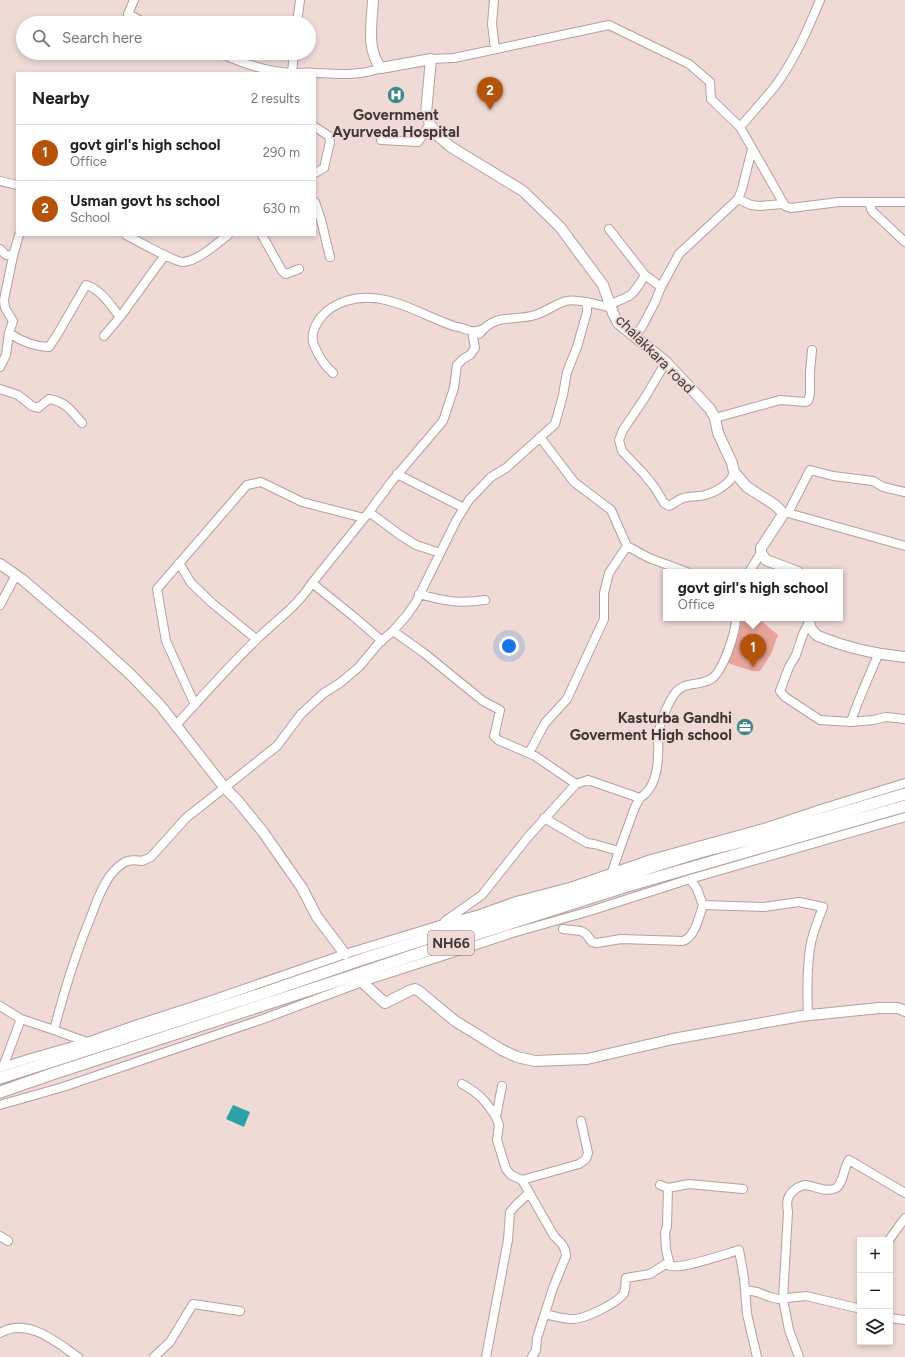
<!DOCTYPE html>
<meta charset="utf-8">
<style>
:root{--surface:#fff;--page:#f6f6f6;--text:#222;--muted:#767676;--line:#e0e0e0;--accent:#b45309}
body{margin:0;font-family:Figtree,sans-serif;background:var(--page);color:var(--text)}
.controls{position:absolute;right:12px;bottom:12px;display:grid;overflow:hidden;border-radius:0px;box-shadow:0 2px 6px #0003}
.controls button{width:36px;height:36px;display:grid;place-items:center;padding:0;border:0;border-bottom:1px solid var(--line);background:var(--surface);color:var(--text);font:20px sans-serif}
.you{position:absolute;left:509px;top:646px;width:14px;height:14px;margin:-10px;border:3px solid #fff;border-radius:50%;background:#1a73e8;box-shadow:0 0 0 6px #1a73e833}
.badge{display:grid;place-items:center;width:26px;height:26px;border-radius:50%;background:var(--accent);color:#fff;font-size:13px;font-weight:700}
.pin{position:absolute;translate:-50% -33px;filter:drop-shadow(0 1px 2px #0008)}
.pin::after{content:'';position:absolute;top:21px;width:14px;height:12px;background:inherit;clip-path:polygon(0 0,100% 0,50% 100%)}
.popup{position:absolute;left:663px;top:569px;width:180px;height:52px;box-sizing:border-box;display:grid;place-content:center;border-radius:0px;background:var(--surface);filter:drop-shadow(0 1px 3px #0005);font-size:13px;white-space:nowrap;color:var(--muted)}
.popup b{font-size:15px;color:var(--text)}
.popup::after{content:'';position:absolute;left:50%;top:100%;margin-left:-8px;border:8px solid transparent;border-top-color:var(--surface)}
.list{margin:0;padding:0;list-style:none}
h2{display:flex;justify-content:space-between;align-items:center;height:52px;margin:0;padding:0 16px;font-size:17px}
h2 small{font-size:13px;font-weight:400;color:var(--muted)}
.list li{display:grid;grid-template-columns:26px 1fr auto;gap:12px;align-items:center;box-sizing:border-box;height:56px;padding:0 16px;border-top:1px solid var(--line)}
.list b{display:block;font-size:15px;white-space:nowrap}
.list p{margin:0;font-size:13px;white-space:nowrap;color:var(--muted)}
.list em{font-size:13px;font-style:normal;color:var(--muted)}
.icon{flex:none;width:22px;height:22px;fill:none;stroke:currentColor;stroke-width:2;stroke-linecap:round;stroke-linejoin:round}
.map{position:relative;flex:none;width:905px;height:1357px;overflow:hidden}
.search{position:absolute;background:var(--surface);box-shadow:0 2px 6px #0003;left:16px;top:16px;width:300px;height:44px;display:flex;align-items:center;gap:10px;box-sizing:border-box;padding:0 14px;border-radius:22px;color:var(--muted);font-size:15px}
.panel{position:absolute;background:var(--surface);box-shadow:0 2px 6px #0003;left:16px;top:72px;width:300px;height:164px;border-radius:0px}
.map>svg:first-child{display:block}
</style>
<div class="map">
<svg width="905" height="1357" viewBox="0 0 905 1357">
<rect width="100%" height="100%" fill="#efdad6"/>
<path fill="#e8a49a" d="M741,618H758L778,635L771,654L760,671H752L725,662Z"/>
<path fill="#2ca2a6" d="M233,1105L250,1112L244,1127L226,1119Z"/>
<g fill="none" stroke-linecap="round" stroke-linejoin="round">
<defs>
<path id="minor" d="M134,0L128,14L145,23
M494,0L492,24L495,49
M297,23L300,0
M220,53C243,64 268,72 294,73C301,73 308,72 315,73C338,74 360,76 381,68
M431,59L454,58L609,25L689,64L710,82L711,99L740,127L785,206L791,208L839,202H905
M292,73L294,53
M315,127L329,136L330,142L324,168L315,173
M740,127C752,113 765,99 776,85C795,59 808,29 820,0
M381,140L418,142L430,124
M0,181L17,185
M738,199L751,205L760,206L783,204
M315,202L321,220L330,257
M869,203L872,211L905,242
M609,229L645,275L661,287
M126,235C136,240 174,262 183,262C198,261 216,244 228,235
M262,235L282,271L286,274L299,269
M0,249L6,255L13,256
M610,304C633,296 633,295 645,275
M9,333L13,321L5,308L4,300L13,256L19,235
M479,334C497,312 512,322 535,315C546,312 555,304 566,301C576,298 600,305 611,308
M104,336L120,317L165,255
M635,337L643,325L655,302L661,287L679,254L738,199L742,189L752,149
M666,362L644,399L623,430L619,440L622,451L644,474L655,488L664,503L669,506C673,504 678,500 683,498C690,496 698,497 705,495C716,492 732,483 734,472
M0,367L6,355L9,333C21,341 35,347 49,347L57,335L86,285C101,289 111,306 120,317
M333,373C325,366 318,355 314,345C310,335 315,325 321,317C328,309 336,304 346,301C383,289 417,313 451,325C454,327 459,327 462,328C470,331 475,333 483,329
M0,389L18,395L32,406L38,408L49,399C67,402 71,411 82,423
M715,418L780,400L805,402L808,401L810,394V372L812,350
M540,437L574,482L611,510L627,546L649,558L687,572
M397,474L464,508
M369,512L400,535L416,545L440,553
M784,513H788L905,546
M788,513L810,470L833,476L873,481L883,487L905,492
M179,563L191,583L212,603L256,639
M749,572L761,553
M312,583L353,616L382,641
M419,594C444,601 459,604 485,600
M0,605L16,575
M809,622L803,634L796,655L789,667L780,691L785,697L820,720L851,722L873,720L886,717L905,719
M393,631L424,653L483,701L500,710L495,733L494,736L498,740L535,756L576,784
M195,705L166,641L157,589L247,485L261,482L302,502L364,518
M851,722C858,699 869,677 878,655
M176,725C202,697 228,667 256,640C275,621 297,607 312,583L369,512L392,481L443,421L454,388L457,365L463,359L470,355L475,348L473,337
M529,753L545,723L567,699L604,619V593L609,573L627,546
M544,818L587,843L594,844L619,851L635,807L640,798
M612,872L619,851
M690,879L697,889L703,905L764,907L799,902L823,907C818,920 812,934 810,948C807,970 807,993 808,1016
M445,921L482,895L528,837L576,784L588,780L640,798C654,789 658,770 658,754C659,746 657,738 659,730C662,718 667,706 673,696C683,680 698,687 711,679C723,672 736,632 736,618
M563,929L581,931L586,934L592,942L597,943L621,939L683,941C695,937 699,917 703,905
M0,1006L21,1019L54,1030L87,1042
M54,1030C64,992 75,955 90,919C97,901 105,875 122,864C127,860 136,860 142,861L151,857L186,818L277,746L301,714L324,693L340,683L359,667L379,643L393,631L407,615L416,602L456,521L469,500L491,477L506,468L555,424L563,395L567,372L577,347L587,312V302
M3,1067L21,1019
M0,1068L31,1058L87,1042L138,1024L200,1004L345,954L440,925L480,914L516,901L573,886L651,859L767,827L821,809L905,783
M462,1084C480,1094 485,1100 496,1117
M502,1086L496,1117L499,1125L497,1140L506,1169L511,1175L522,1180L554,1236L562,1244L565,1250L566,1256L553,1288L537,1338L536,1350L532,1357
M0,1105L63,1087L263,1019L362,982L446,955L509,934L590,911L690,879L905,817
M522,1180L579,1164L586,1159L588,1153L581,1121
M660,1185L668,1188
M743,1189L689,1184L668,1188L667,1226L665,1233L666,1249L670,1266C683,1269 725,1254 739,1250L744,1278L747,1314L757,1357
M0,1236L8,1241
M889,1240L905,1218
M745,1290L757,1292L770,1297L778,1299L806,1296L857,1308L860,1306
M545,1314C554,1316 563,1319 572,1319C583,1320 618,1303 624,1293C626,1289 625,1282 626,1278L650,1274L669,1262
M890,1318L905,1320
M0,1333C28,1317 56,1342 78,1357
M154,1357L170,1342L193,1304L240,1311
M486,1357L508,1240L510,1212L516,1205L529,1193
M799,1357L789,1330L783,1299L788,1212C786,1201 787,1195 797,1188C799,1187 802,1185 805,1185C815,1186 826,1193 836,1188C843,1184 844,1167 849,1160L905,1193"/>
<path id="major" d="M373,0C372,22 366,50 381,68L431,59L426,113L430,124L437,135L451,147L523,191L560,227L603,285L613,313L618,323L666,362L710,409L715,418L718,433L732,463L734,472L747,487L775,505L782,512V516L761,548V553L766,560L798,572
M0,564L23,580L94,641L130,674L160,705L224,787L237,800L263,832L302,888L317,917L345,954
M809,618C809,626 811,631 818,636C847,648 873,654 905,657
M362,982L385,1003L411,990L415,989L419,991L455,1021L460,1024L502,1050L517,1057L535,1061L559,1060L587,1059L673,1039L801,1016L879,1008H898L905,1011"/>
<path id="highway" d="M0,1078L264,993L360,960L469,925L604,883L661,864L700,852L767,835L905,794
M0,1092L55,1073L343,979L483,932L624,887L905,806"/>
</defs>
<use href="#minor" stroke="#b4a09d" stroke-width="10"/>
<use href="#major" stroke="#b4a09d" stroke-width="12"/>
<use href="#highway" stroke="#b4a09d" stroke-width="13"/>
<use href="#minor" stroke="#fff" stroke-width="8"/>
<use href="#major" stroke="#fff" stroke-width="10"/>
<use href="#highway" stroke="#fff" stroke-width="11"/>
</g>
<defs>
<symbol id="hospital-disc" viewBox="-11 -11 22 22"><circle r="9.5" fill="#3e8689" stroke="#efdad6"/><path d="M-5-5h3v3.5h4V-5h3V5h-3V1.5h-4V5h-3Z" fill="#fff"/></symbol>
<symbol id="office-disc" viewBox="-11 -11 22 22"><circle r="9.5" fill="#3e8689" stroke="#efdad6"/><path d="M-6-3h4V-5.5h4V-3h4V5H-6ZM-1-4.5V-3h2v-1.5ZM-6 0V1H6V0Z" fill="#fff"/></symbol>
</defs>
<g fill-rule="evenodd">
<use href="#hospital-disc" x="386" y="85" width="20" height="20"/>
<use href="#office-disc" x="735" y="717" width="20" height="20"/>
</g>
<g text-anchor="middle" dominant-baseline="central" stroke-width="3.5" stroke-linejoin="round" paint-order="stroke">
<rect fill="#efdad6" stroke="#746966" stroke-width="1" x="428" y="931" width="46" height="24" rx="3"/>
<g font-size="14" font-weight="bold" fill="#403836">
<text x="451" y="943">NH66</text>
</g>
<g font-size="15" font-weight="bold" fill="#403836" stroke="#efdad6">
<text x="396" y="115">Government<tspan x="396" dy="17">Ayurveda Hospital</tspan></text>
<text x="732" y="718" text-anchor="end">Kasturba Gandhi<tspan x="732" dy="17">Goverment High school</tspan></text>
</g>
<g font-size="15" fill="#403836" stroke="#efdad6">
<text transform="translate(655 354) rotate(45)">chalakkara road</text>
</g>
</g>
</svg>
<div class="controls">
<button>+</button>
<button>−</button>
<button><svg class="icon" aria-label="layers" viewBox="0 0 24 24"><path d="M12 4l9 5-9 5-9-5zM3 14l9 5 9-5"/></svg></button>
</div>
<div class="you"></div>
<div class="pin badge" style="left:753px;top:667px">1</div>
<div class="popup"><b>govt girl's high school</b>Office</div>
<div class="pin badge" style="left:490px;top:110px">2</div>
<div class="search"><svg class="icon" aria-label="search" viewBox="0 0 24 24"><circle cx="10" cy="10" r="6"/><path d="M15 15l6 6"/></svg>Search here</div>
<section class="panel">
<h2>Nearby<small>2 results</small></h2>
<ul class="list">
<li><span class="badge">1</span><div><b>govt girl's high school</b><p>Office</p></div><em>290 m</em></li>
<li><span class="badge">2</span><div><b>Usman govt hs school</b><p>School</p></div><em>630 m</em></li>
</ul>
</section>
</div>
